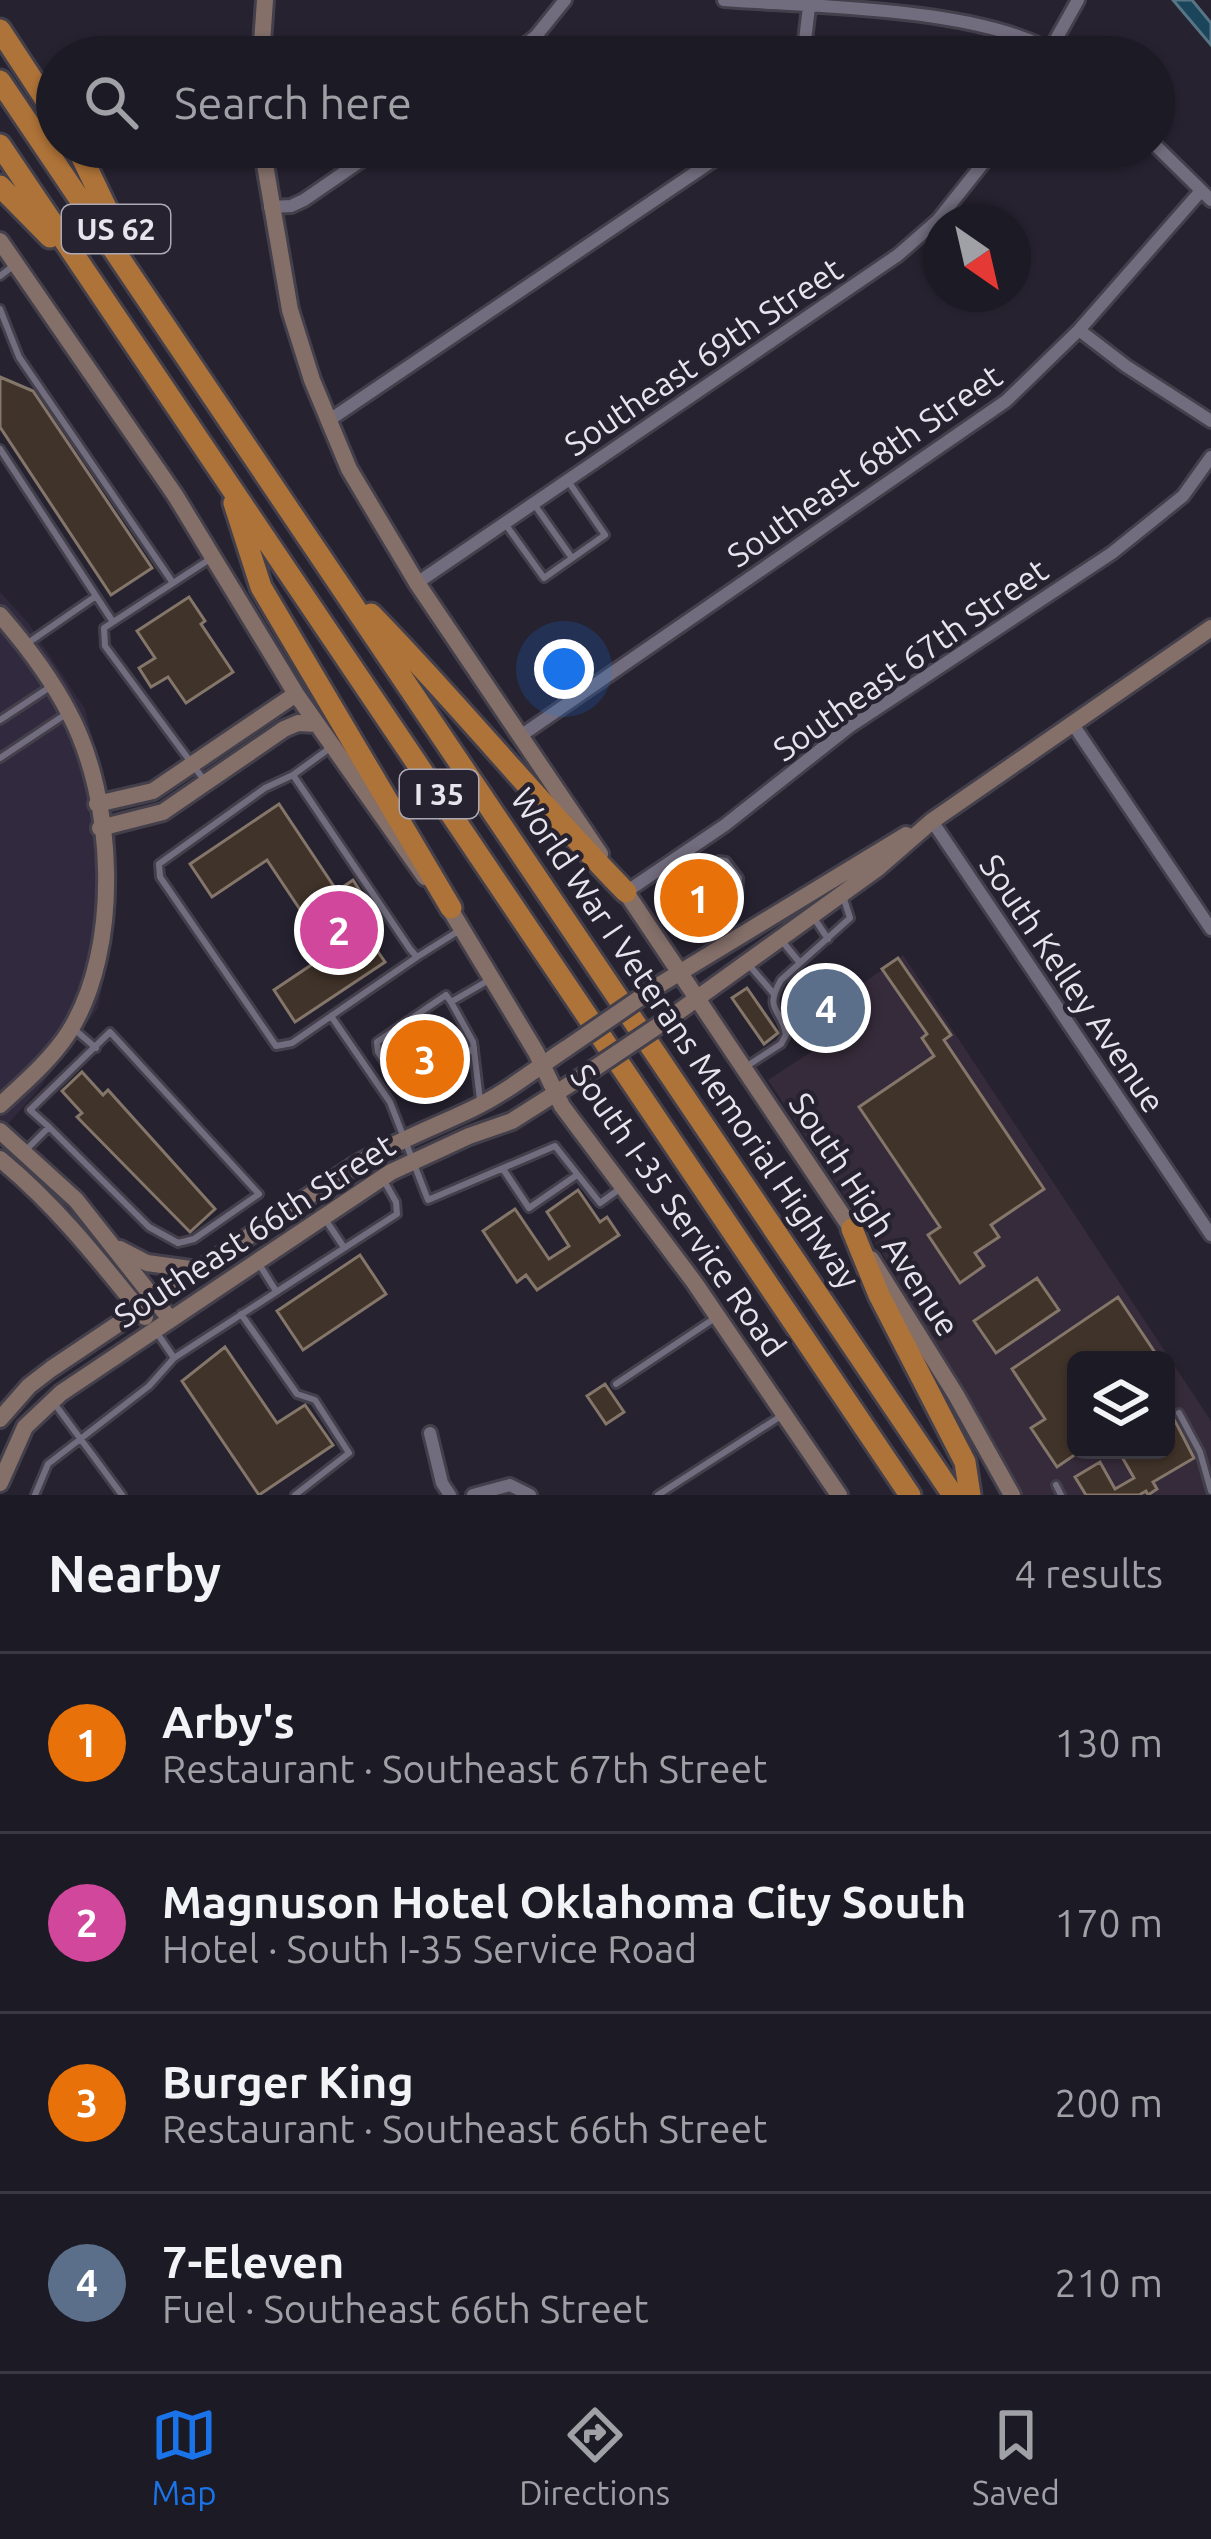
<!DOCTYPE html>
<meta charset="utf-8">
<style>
:root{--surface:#1c1a24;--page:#25232c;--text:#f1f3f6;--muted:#a0a1a6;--line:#3a3841;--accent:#1a73e8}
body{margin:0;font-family:Ubuntu,sans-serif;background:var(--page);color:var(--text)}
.controls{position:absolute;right:36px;bottom:36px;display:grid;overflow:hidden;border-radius:18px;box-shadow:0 3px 9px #0004}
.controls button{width:108px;height:108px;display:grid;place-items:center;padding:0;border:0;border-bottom:3px solid var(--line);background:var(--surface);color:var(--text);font:60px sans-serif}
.compass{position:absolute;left:923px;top:204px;width:108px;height:108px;border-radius:50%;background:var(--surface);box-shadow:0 3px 9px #0004;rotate:146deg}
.you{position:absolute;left:564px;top:669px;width:42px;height:42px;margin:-30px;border:9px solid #fff;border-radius:50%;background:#1a73e8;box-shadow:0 0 0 18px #1a73e833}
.badge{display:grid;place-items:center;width:78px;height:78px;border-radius:50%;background:var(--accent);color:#fff;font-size:39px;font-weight:700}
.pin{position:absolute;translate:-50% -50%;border:6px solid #fff;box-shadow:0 3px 12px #0006}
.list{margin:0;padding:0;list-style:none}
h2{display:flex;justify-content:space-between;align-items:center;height:156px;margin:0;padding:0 48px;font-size:51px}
h2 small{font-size:39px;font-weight:400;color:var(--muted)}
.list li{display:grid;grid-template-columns:78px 1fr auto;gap:36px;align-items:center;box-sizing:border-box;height:180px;padding:0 48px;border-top:3px solid var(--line)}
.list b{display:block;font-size:45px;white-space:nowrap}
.list p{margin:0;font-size:39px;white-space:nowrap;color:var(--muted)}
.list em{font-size:39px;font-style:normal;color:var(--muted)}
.icon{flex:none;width:66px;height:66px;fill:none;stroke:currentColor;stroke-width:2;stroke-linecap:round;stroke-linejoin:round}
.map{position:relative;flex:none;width:1211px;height:1495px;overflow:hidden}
.search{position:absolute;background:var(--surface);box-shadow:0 3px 9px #0004;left:36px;right:36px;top:36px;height:132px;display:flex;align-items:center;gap:30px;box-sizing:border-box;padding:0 42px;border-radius:66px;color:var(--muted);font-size:45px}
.sheet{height:876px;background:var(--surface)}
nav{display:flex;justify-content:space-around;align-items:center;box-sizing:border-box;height:168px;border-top:3px solid var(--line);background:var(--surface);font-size:33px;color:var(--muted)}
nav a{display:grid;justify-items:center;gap:6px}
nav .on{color:var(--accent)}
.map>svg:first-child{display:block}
</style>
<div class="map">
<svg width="1211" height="1495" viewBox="0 0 1211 1495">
<rect width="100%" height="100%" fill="#262230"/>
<path fill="#312a3e" d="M0,592L28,623L85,709L116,837L115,918L98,1008L38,1090L0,1133Z"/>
<path fill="#362b3a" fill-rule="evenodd" d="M903,955L1211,1421V1495H1023L884,1256L768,1080L857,1022L842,998ZM1076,1360H1166V1450H1076Z"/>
<path fill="#1a455a" stroke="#587586" stroke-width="3" d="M1173,0H1192L1211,23V45Z"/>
<path fill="#403329" stroke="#85766a" stroke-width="3" d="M0,377L33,391L152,568L111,595L0,427Z
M189,597L205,621L201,624L233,672L186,703L168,677L151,687L139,668L155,658L137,631Z
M279,804L337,891L353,880L364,897L348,908L385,962L295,1022L274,990L329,953L267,860L212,897L190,864Z
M715,875L725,890L688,916L677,900Z
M898,958L951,1035L944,1040L1044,1189L991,1225L999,1237L975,1253L984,1266L960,1283L928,1235L940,1227L859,1107L934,1056L922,1038L927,1034L882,969Z
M827,983L850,1016L825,1034L802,1000Z
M747,988L778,1033L764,1044L732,998Z
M441,1035L453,1052L408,1081L397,1065Z
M82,1072L103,1095L108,1090L215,1209L190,1232L77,1117L82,1113L62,1091Z
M578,1190L600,1222L607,1217L619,1235L537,1290L526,1275L517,1282L483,1231L515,1209L549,1259L569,1246L547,1212Z
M360,1255L386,1294L303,1350L277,1311Z
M1037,1278L1059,1310L996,1353L974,1321Z
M1118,1297L1160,1360H1076V1454L1057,1467L1031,1428L1045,1419L1012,1369Z
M225,1347L277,1423L305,1405L333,1445L259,1495L182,1381Z
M605,1384L624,1412L606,1424L587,1396Z
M1173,1417L1194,1458L1153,1482L1157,1489L1148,1495L1146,1491L1139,1495H1086L1075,1477L1100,1462L1115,1489L1134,1478L1118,1450H1166V1421Z"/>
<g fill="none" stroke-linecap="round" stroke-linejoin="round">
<defs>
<path id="lane" d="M0,276L13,266
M0,309L19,357L173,583
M0,449L113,622
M534,504L572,558
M506,525L544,578L605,535L568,481
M25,645L96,596
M0,720L50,687
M330,748L293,775L410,949L417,957L460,930
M0,758L66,714
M293,775L265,788L159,864L160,877L276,1046L292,1043L417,957
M204,780L105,646L104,628L210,559
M719,860L726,861L739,878L738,895C716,910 697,933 670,920L666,899L671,889Z
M663,867L675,886
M814,918L828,939
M782,941L800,963
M749,965L773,993
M331,1016L390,1102L428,1200L555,1146L600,1203L621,1188
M74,1029L96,1048
M747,1066L781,1044L786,1035C782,1008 763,1011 781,980L850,918L844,899
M434,1074L474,1048
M429,1077L405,1092L378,1052L377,1042L446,995L451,1002
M480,1100L473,1042L451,1002L489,980
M25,1151L49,1127L149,1227L178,1243L194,1239L259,1194L110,1032L30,1110L49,1127
M503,1169L529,1208L577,1175
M325,1219L343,1246
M259,1264L276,1291
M241,1314L297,1394L315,1400L349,1453L295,1495
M157,1333L174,1358L397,1214L396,1202L383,1179
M616,1384L715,1318
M54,1403L122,1495
M1179,1413L1200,1452L1211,1491
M1056,1485L1061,1495
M35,1495L48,1464L149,1386L174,1358
M658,1495L781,1416"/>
<path id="street" d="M724,0C816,7 988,7 1062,57
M510,57L536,36L565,0
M803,57L809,7
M1046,57L1078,0
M1154,144L1211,200
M270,207L291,206L304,200L381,147
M1079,330L1126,366L1211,421
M328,421L733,147
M417,583L898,255L938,220L996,147
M1072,723L1211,929
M519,737L1006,401L1079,330L1200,192
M932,821L1211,1235
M626,892L725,825L849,727L1112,553L1183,496L1211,457
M430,1433L442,1483L450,1495
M473,1495L510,1485L530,1495"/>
<path id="secondary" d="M261,57L265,0
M262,147L290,310L312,380L349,469L417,583L600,854
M0,241L175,495L296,694L425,877
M0,615C26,645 51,678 69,713C115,799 122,948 69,1032C51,1060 24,1083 0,1105
M97,804L153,791L296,694
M100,828L163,812L284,729L298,723L317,724
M621,885L857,1237
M445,901L536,1052L562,1106L694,1282L839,1495
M656,987L906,835
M674,1015L878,868L932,821L1211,628
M0,1131L76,1200L170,1319
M0,1159C57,1206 99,1260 145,1317
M120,1249L147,1263L198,1270
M871,1259L956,1395L1012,1495
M0,1419L29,1386L51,1369L354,1166C392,1143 432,1128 472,1109C506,1093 535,1069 567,1048
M0,1483L25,1427L61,1393L391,1172L469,1136L512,1121L586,1074"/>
<path id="highway" d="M0,30L57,117
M0,81L953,1495
M0,145L910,1495
M77,147L124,245
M0,186L50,237
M234,503L261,587L451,908
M371,614C459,704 538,802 626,892
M852,1229L879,1295L965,1462L970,1495"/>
</defs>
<use href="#lane" stroke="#433f4b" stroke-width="12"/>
<use href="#street" stroke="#433f4b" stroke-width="18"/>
<use href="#secondary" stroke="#433f4b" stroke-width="22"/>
<use href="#highway" stroke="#433f4b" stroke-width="27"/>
<use href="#lane" stroke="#726d7e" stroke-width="6"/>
<use href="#street" stroke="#726d7e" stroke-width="12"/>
<use href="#secondary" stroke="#846f69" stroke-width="16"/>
<use href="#highway" stroke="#ae7338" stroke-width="21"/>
<defs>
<path id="secondary-bridge" d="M567,1048L656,987
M586,1074L674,1015"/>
</defs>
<use href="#secondary-bridge" stroke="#433f4b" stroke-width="22" stroke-linecap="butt"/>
<use href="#secondary-bridge" stroke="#846f69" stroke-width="16"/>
</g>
<g text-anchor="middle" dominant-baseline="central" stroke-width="9" stroke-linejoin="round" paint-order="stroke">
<g fill="#262230" stroke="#adaab5" stroke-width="3">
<rect x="62" y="205" width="108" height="48" rx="9"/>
<rect x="400" y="770" width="78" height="48" rx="9"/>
</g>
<g font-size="30" font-weight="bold" fill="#e7e4ee">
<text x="116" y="229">US 62</text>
<text x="439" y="794">I 35</text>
</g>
<g font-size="33" fill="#e7e4ee" stroke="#262230">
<text transform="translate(703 356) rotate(-34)">Southeast 69th Street</text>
<text transform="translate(864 465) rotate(-35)">Southeast 68th Street</text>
<text transform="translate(910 659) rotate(-35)">Southeast 67th Street</text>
<text transform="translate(1073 983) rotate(56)">South Kelley Avenue</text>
<text transform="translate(686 1038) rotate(56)">World War I Veterans Memorial Highway</text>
<text transform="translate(679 1210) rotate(55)">South I-35 Service Road</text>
<text transform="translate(875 1214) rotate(57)">South High Avenue</text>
<text transform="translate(254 1230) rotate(-33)">Southeast 66th Street</text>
</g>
</g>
</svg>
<div class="controls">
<button><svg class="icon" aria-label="layers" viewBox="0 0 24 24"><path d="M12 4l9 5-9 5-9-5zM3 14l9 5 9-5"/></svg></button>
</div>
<svg class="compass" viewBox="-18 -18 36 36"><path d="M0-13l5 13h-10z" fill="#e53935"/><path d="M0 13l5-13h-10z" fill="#a0a1a6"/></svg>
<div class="you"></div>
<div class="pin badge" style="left:699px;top:898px;background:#e8710a">1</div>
<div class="pin badge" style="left:339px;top:930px;background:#d1479c">2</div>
<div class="pin badge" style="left:425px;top:1059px;background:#e8710a">3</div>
<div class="pin badge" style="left:826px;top:1008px;background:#5c6f8a">4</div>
<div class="search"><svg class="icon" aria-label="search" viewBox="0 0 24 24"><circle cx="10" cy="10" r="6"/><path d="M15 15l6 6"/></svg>Search here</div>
</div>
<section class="sheet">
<h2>Nearby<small>4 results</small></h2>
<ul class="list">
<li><span class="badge" style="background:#e8710a">1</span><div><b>Arby's</b><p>Restaurant · Southeast 67th Street</p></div><em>130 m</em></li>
<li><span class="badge" style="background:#d1479c">2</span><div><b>Magnuson Hotel Oklahoma City South</b><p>Hotel · South I-35 Service Road</p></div><em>170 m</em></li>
<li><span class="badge" style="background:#e8710a">3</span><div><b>Burger King</b><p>Restaurant · Southeast 66th Street</p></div><em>200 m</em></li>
<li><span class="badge" style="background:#5c6f8a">4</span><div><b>7-Eleven</b><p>Fuel · Southeast 66th Street</p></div><em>210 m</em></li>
</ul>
</section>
<nav>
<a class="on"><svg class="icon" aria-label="map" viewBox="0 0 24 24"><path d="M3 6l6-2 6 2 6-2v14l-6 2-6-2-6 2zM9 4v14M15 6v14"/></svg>Map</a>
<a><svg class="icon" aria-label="directions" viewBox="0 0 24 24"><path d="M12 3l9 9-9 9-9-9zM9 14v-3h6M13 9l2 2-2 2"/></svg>Directions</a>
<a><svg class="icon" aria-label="saved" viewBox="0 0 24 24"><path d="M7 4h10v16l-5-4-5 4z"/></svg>Saved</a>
</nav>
